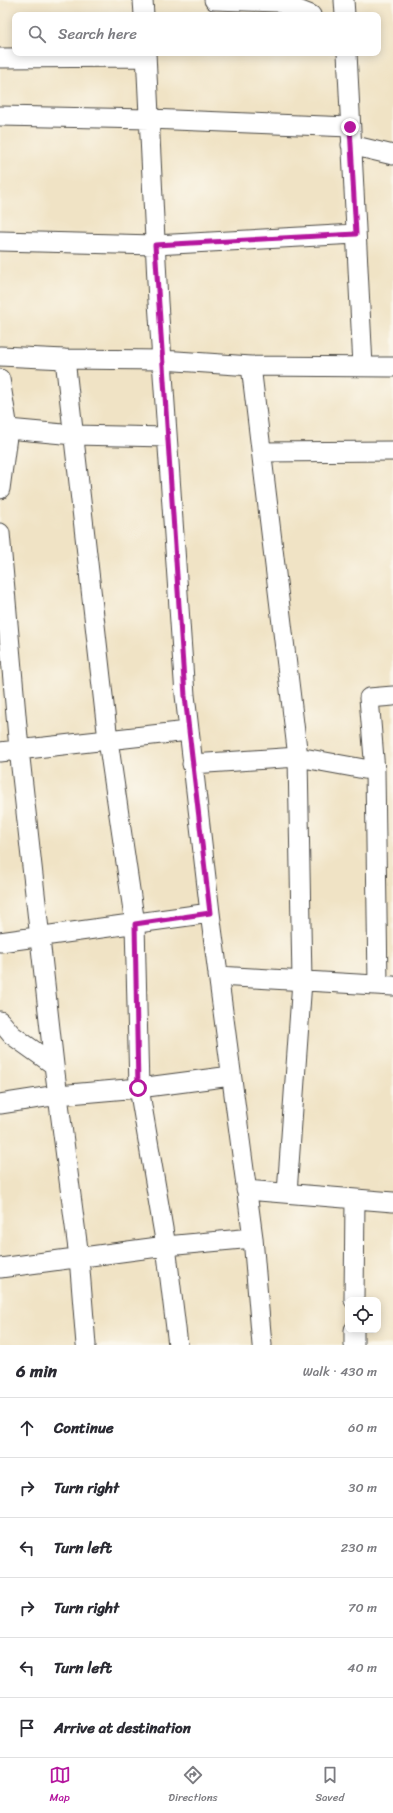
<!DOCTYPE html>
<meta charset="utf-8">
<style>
:root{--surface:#fff;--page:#f7f7f7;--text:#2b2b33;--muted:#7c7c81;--line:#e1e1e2;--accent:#b5179e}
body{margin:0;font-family:Sriracha,sans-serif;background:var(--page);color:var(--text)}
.controls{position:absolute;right:12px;bottom:12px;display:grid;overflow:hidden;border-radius:8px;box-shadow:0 2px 10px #0003}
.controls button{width:36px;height:36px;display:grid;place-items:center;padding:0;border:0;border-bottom:1px solid var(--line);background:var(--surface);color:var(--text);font:20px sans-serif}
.stop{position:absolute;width:12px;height:12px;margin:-9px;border:3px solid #b5179e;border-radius:50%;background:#fff}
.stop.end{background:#b5179e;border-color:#fff;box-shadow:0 1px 4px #0008}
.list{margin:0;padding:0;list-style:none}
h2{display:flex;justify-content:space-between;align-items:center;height:52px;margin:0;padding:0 16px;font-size:17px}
h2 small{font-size:13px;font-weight:400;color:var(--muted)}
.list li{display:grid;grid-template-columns:26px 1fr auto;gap:12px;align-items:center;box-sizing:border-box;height:60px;padding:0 16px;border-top:1px solid var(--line)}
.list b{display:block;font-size:15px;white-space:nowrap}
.list em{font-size:13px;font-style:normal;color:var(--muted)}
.icon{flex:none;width:22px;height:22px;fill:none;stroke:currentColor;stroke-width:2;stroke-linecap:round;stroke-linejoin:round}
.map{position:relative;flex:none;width:393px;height:1345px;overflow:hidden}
.search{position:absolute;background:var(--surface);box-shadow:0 2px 10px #0003;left:12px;right:12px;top:12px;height:44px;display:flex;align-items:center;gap:10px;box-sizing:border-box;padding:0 14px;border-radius:8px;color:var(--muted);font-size:15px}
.sheet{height:412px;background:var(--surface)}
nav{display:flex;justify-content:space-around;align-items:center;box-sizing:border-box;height:56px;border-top:1px solid var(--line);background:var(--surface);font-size:11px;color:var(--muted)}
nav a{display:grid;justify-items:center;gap:2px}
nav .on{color:var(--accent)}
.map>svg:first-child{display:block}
</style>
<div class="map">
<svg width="393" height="1345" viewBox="0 0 393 1345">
<rect width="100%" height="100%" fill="#fbf7ec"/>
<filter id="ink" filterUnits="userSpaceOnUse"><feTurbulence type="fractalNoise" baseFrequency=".025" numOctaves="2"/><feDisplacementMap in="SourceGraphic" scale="8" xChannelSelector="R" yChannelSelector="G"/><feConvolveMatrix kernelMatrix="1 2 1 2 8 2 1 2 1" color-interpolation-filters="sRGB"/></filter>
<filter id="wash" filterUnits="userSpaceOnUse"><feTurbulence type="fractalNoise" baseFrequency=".012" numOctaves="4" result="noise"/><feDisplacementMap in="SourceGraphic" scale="16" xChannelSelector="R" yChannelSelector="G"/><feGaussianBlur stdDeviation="0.9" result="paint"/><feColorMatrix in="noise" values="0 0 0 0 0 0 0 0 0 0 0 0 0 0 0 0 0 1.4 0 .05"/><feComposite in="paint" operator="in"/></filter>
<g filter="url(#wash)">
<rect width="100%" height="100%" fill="#f0e3c5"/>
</g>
<g filter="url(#ink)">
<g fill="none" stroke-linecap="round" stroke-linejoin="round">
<defs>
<path id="minor" d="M143,0L144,15
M214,0L278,2L311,15
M344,0L345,15
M146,53L158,302L185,695L210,913L253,1238L262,1345
M347,53L363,366
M0,58L146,57
M0,116L149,119L350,127
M351,145L393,155
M0,241L155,245L356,234
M0,356L65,359L162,360L251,366L393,367
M65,359L108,740L135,924L139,1088L166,1246L178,1345
M251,366L298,757L302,981L287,1193
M0,379L8,429L0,489
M0,431L8,429L74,435L167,437
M262,452L393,451
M0,533L19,749L54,1065
M0,752L188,731
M192,764L298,757L375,771
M0,942L210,913
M218,976L393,986
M378,985L375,771L369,698L393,696
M0,1021L12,1035L54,1065L79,1257L86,1345
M0,1104L58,1095L139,1088L231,1076
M246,1190L393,1202
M0,1268L166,1246L253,1238
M354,1300L355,1199
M354,1345V1330"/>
</defs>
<use href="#minor" stroke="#494742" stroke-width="21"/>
<use href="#minor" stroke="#fff" stroke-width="19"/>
</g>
</g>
<g fill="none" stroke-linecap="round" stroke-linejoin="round" filter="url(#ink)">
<path stroke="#b5179e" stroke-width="5" d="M138,1088L135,924L210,913L185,696L155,245L356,234L350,127"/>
</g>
</svg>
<div class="controls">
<button><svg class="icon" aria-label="locate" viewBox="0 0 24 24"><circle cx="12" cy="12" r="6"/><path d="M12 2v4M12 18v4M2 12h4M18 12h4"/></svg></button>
</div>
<div class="stop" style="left:138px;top:1088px"></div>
<div class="stop end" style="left:350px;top:127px"></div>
<div class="search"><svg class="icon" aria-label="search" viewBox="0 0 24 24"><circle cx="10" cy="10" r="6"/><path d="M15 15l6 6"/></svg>Search here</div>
</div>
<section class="sheet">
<h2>6 min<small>Walk · 430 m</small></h2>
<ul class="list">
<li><svg class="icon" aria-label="ahead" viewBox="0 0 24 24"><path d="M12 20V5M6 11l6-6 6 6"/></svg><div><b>Continue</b></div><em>60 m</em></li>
<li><svg class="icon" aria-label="right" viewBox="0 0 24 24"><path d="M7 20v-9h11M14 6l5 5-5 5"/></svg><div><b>Turn right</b></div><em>30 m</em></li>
<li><svg class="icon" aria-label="left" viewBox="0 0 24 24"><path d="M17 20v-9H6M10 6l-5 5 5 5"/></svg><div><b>Turn left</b></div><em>230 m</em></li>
<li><svg class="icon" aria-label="right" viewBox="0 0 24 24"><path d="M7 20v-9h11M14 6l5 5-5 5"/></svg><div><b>Turn right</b></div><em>70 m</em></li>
<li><svg class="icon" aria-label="left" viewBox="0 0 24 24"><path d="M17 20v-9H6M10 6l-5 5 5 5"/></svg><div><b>Turn left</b></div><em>40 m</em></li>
<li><svg class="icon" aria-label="arrive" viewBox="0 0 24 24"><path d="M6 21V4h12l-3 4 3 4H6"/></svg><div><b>Arrive at destination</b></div></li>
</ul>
</section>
<nav>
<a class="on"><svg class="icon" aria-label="map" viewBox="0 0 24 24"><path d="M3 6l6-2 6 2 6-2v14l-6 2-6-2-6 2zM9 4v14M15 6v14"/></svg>Map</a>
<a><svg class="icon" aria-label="directions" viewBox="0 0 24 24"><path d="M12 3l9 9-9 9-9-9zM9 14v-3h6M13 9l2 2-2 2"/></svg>Directions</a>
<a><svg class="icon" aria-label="saved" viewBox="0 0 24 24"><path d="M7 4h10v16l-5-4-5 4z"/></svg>Saved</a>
</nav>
